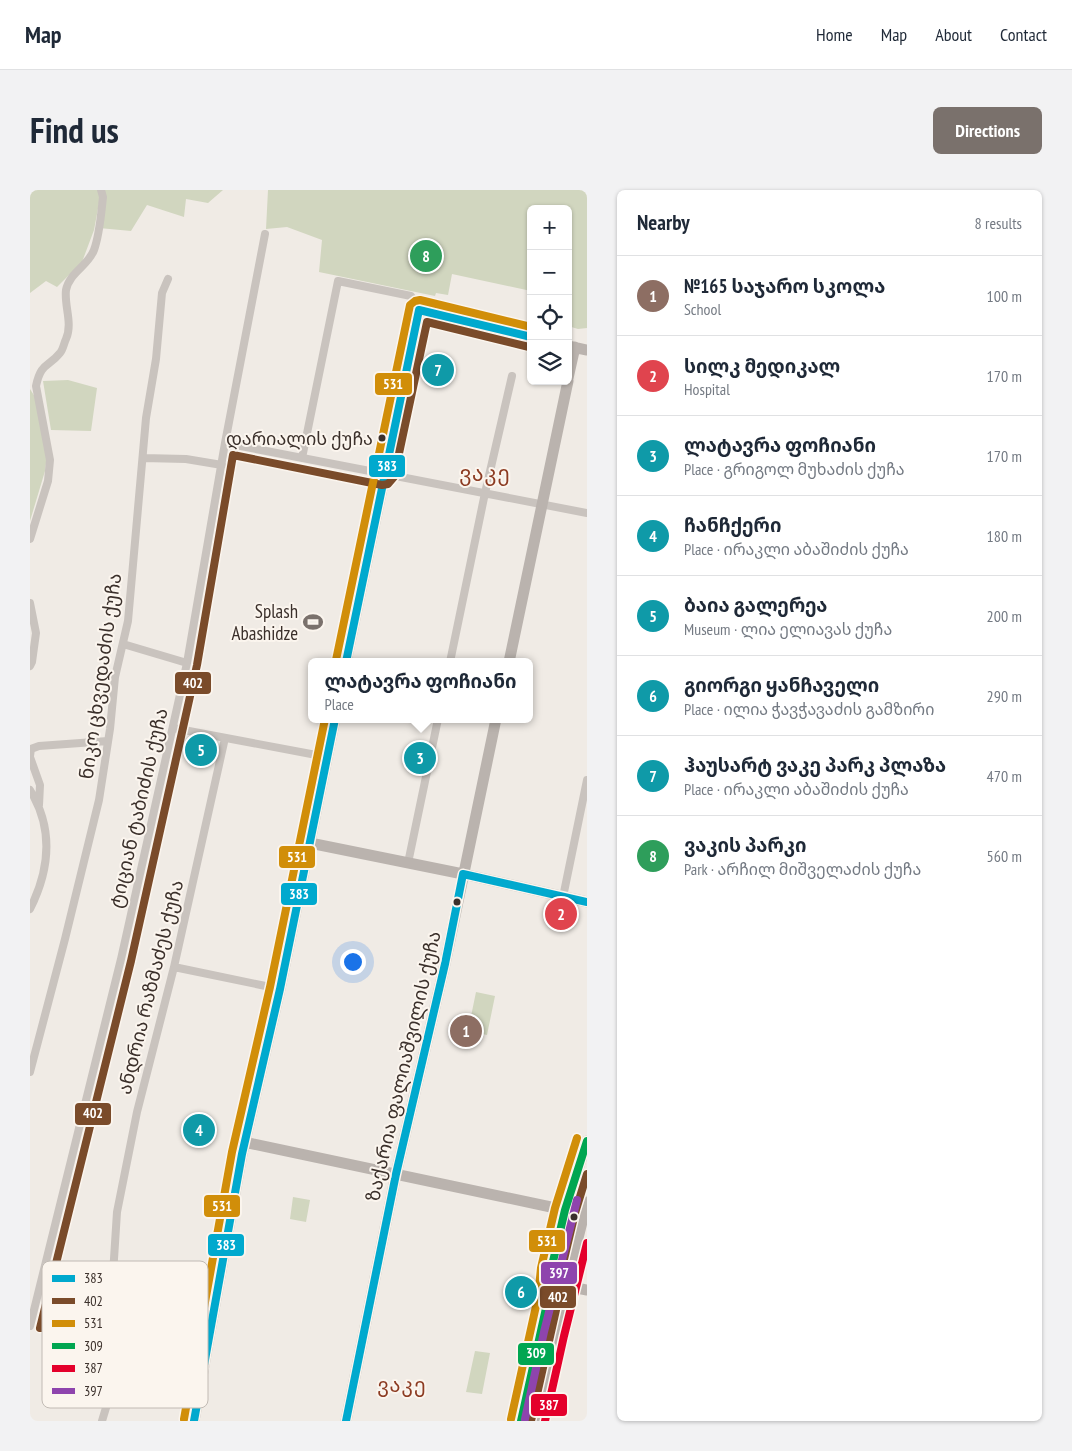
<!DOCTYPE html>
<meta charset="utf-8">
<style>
:root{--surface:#fff;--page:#f2f2f3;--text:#1f2937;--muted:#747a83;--line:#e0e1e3;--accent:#7a716c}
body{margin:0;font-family:"PT Sans Narrow","Noto Sans Georgian",sans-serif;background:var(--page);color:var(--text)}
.controls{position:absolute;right:15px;top:15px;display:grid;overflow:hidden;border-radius:8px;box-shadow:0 1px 4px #0004}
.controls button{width:45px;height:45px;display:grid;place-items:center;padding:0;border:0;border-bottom:1px solid var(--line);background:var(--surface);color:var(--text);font:25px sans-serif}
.you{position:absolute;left:322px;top:771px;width:18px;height:18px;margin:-12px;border:4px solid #fff;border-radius:50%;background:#1a73e8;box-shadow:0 0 0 8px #1a73e833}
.badge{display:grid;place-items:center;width:32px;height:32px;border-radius:50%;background:var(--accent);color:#fff;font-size:16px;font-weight:700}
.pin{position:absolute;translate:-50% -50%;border:2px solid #fff;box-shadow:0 1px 5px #0006}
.popup{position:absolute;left:278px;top:468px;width:225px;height:65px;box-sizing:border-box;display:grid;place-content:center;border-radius:8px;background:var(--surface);filter:drop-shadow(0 1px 4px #0005);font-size:16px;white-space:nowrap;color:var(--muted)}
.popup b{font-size:19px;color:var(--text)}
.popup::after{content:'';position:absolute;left:50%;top:100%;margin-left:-10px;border:10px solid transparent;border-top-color:var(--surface)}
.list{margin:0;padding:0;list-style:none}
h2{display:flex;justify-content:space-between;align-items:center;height:65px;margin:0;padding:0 20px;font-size:21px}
h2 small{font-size:16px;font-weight:400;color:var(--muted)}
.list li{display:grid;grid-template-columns:32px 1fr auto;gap:15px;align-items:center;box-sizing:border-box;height:80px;padding:0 20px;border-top:1px solid var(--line)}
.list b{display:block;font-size:19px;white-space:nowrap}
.list p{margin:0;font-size:16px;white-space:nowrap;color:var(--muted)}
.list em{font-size:16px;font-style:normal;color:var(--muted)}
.icon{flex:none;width:28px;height:28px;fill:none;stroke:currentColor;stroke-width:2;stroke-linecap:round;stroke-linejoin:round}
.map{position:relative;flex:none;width:557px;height:1231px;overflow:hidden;border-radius:8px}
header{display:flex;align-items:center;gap:30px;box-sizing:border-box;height:70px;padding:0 25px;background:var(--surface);border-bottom:1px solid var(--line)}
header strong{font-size:24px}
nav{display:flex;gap:28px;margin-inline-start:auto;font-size:18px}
.intro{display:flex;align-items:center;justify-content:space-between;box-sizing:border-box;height:120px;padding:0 30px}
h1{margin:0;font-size:35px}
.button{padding:12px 22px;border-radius:8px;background:var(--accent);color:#fff;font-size:18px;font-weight:700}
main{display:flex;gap:30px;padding:0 30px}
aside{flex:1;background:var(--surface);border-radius:8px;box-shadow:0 1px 4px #0004}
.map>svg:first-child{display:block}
</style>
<header>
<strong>Map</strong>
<nav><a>Home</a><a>Map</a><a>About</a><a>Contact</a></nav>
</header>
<div class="intro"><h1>Find us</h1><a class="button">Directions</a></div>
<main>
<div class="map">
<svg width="557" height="1231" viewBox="0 0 557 1231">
<rect width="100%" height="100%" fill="#f0ebe5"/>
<path fill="#d1d6bf" d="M0,0H193L178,13L156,9L154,27L117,15L101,41L69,38L70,8L64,40L52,72L27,97L16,91L0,103Z
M238,0H557V138L548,139L538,136V19H501V101L422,84L418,105L406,103L405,106L289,82L292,50L257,37L236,39Z
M38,190L67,198L61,241L21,240L13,191Z
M0,199L5,207L17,265L15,281L0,331Z
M446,802L465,806L457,845L438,841Z
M263,1007L280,1010L276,1032L260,1029Z
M116,1106L126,1108L110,1201L95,1191H92L100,1173L101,1158L90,1134L111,1128Z
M445,1161L460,1163L452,1204L436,1202Z"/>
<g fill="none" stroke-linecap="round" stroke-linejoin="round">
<path stroke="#c9c3be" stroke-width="8" d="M195,253L557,323
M113,268L156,269L192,275
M272,268L308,91L381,106L389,120
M0,349L18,291L20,270L6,196C11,172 18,178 30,163C33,160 34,153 36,149C43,133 34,116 36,100C39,83 58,76 64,60C70,43 71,24 73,7L71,0
M0,413L6,443L2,472L0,476
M93,454L157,473
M420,472L455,303L482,186
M143,538L297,567
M0,566L1,559L9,556L78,551
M0,567L10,595L9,615
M0,600C24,639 20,679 0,719
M378,673L408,529
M533,707L557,590
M144,777L250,799
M0,882L35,749L69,610L80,539L85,487L98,431L116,228L126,169L132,103L138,89
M0,1136L91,769L157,473L195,253L235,44
M72,1231L91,1168V1152L82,1123V1100L87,1022L107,922L144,777L195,548"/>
<path stroke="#bab3ae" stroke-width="11" d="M538,156L557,160
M538,188L545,157
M316,472L389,120L501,147
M479,472L538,191
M280,653L433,684L557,712
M214,952L535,1020
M537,1096L557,1100
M164,1231L212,964L250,799L305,529
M316,1231L366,984L415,774L466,529
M491,1231L518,1109L521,1080L535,1020L557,951
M505,1231L524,1144L557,1012"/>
<defs>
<path id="bus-1" d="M316,472L389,120L501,147
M164,1231L212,964L250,799L305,529
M316,1231L366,984L415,774L433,684L557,712"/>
<path id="bus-2" d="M10,1138L101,771L167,475L203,265L352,295L358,294L364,287L397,132L499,157
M501,1231L528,1111L531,1082L545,1023L557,984"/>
<path id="bus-3" d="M306,470L380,115L385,111L390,110L501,137
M154,1229L202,962L240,797L295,529
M481,1229L508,1107L511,1078L525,1018L547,948"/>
<path id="bus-4" d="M491,1231L518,1109L521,1080L535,1020L557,951"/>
<path id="bus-5" d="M515,1231L534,1146L557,1053"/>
<path id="bus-6" d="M495,1229L514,1142L547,1010"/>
</defs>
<use href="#bus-1" stroke="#fbf5ee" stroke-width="11"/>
<use href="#bus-2" stroke="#fbf5ee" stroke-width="11"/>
<use href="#bus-3" stroke="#fbf5ee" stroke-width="11"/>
<use href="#bus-4" stroke="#fbf5ee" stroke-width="11"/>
<use href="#bus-5" stroke="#fbf5ee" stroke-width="11"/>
<use href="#bus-6" stroke="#fbf5ee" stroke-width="11"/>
<use href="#bus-1" stroke="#00a9ce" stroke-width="8"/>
<use href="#bus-2" stroke="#7a4b2a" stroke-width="8"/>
<use href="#bus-3" stroke="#d18e09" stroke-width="8"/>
<use href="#bus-4" stroke="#00a651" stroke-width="8"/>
<use href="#bus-5" stroke="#e4002b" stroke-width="8"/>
<use href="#bus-6" stroke="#8e44ad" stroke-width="8"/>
</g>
<defs>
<symbol id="stadium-bare" viewBox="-9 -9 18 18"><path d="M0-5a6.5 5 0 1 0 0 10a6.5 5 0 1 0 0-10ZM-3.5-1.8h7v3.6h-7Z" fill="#7a716c" stroke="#fbf5ee" stroke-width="2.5" paint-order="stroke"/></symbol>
</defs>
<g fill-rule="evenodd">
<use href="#stadium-bare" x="269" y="418" width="28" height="28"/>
</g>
<g fill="#3b302b" stroke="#fbf5ee" stroke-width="2">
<circle cx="352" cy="248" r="4.5"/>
<circle cx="427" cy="712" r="4.5"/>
<circle cx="544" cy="1027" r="4.5"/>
</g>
<g text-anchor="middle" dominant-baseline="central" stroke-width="4" stroke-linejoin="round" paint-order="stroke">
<g font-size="18" fill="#3b302b" stroke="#fbf5ee" text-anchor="end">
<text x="343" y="248">დარიალის ქუჩა</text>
</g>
<g font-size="19" fill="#3b302b" stroke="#fbf5ee" text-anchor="end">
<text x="268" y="421">Splash<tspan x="268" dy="22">Abashidze</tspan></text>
</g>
<g font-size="19" fill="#3b302b" stroke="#fbf5ee">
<text transform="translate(70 486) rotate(-82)">ნიკო ცხვედაძის ქუჩა</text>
<text transform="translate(108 618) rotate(-77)">ტიციან ტაბიძის ქუჩა</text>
<text transform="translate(120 797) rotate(-76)">ანდრია რაზმაძეს ქუჩა</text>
<text transform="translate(373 876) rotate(-77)">ზაქარია ფალიაშვილის ქუჩა</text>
</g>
<g font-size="20" letter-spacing="1" fill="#8c3b22" stroke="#fbf5ee">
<text x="372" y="1195">ვაკე</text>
</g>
<g font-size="21" letter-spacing="1" fill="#8c3b22" stroke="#fbf5ee">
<text x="455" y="283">ვაკე</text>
</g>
</g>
<rect x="12" y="1071" width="166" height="147" rx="8" fill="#fbf5ee" stroke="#c1bab4" stroke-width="1"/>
<rect x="22" y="1085" width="23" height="7" fill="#00a9ce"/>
<rect x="22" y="1108" width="23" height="6" fill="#7a4b2a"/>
<rect x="22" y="1130" width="23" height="7" fill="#d18e09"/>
<rect x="22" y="1153" width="23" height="6" fill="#00a651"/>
<rect x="22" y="1175" width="23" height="7" fill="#e4002b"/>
<rect x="22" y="1198" width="23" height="6" fill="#8e44ad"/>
<g font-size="14" fill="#3b302b">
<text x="54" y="1093">383</text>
<text x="54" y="1116">402</text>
<text x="54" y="1138">531</text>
<text x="54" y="1161">309</text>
<text x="54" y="1183">387</text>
<text x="54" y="1206">397</text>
</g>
<g stroke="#fbf5ee" stroke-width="2">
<rect x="344" y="182" width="39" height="24" rx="5" fill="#d18e09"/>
<rect x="338" y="264" width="38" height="24" rx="5" fill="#00a9ce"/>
<rect x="144" y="481" width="38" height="24" rx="5" fill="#7a4b2a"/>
<rect x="248" y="655" width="38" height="24" rx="5" fill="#d18e09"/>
<rect x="250" y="692" width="38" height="24" rx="5" fill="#00a9ce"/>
<rect x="44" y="912" width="38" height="24" rx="5" fill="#7a4b2a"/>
<rect x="173" y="1004" width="38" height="24" rx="5" fill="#d18e09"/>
<rect x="498" y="1039" width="38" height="24" rx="5" fill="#d18e09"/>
<rect x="177" y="1043" width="38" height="24" rx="5" fill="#00a9ce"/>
<rect x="510" y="1071" width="38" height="24" rx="5" fill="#8e44ad"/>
<rect x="509" y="1095" width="38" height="24" rx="5" fill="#7a4b2a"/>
<rect x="487" y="1152" width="38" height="24" rx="5" fill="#00a651"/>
<rect x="500" y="1203" width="38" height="24" rx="5" fill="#e4002b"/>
</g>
<g font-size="14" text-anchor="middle" font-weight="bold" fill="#fff">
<text x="363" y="199">531</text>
<text x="357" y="281">383</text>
<text x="163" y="498">402</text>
<text x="267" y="672">531</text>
<text x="269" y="709">383</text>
<text x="63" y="928">402</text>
<text x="192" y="1021">531</text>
<text x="517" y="1056">531</text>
<text x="196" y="1060">383</text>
<text x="529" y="1088">397</text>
<text x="528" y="1112">402</text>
<text x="506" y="1168">309</text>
<text x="519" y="1220">387</text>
</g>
</svg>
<div class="controls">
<button>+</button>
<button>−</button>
<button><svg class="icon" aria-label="locate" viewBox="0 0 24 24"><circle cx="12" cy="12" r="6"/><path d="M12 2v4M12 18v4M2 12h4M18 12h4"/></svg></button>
<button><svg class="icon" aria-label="layers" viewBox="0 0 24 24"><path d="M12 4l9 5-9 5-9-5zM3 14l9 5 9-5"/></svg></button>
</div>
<div class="you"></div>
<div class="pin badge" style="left:436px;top:841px;background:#8d6e63">1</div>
<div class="pin badge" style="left:531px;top:724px;background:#e0444e">2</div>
<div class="pin badge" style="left:390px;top:568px;background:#0f9aa8">3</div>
<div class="popup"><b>ლატავრა ფოჩიანი</b>Place</div>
<div class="pin badge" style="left:169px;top:940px;background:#0f9aa8">4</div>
<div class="pin badge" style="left:171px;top:560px;background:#0f9aa8">5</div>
<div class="pin badge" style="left:491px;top:1102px;background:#0f9aa8">6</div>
<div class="pin badge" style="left:408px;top:180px;background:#0f9aa8">7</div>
<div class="pin badge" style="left:396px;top:66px;background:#2e9e5b">8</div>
</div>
<aside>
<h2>Nearby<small>8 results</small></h2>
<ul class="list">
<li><span class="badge" style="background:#8d6e63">1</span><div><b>№165 საჯარო სკოლა</b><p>School</p></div><em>100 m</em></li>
<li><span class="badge" style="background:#e0444e">2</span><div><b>სილკ მედიკალ</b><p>Hospital</p></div><em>170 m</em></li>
<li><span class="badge" style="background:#0f9aa8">3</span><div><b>ლატავრა ფოჩიანი</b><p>Place · გრიგოლ მუხაძის ქუჩა</p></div><em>170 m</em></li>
<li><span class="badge" style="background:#0f9aa8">4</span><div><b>ჩანჩქერი</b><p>Place · ირაკლი აბაშიძის ქუჩა</p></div><em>180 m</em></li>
<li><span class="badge" style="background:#0f9aa8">5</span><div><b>ბაია გალერეა</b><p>Museum · ლია ელიავას ქუჩა</p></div><em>200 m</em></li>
<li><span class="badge" style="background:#0f9aa8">6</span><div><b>გიორგი ყანჩაველი</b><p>Place · ილია ჭავჭავაძის გამზირი</p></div><em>290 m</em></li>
<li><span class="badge" style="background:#0f9aa8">7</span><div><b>ჰაუსარტ ვაკე პარკ პლაზა</b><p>Place · ირაკლი აბაშიძის ქუჩა</p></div><em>470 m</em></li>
<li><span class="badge" style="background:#2e9e5b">8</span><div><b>ვაკის პარკი</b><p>Park · არჩილ მიშველაძის ქუჩა</p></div><em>560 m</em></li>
</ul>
</aside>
</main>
